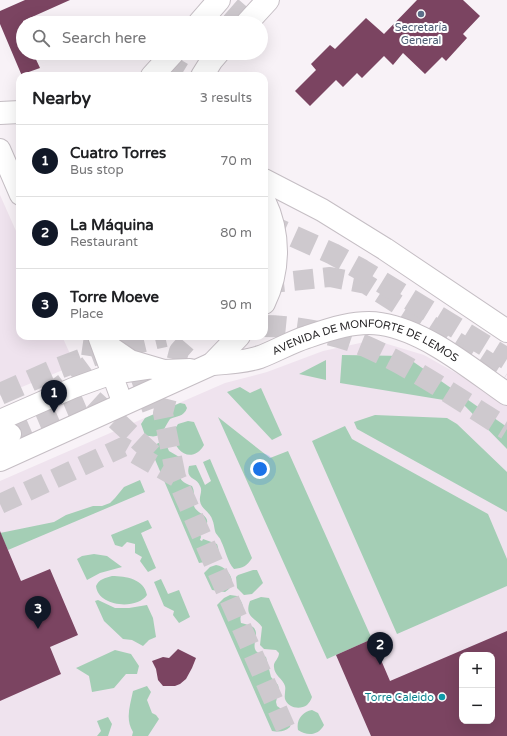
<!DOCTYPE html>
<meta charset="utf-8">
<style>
:root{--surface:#fff;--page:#f2f2f2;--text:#202124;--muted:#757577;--line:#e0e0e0;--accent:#111827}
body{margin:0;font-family:"Varela Round",sans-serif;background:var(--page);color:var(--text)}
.controls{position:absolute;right:12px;bottom:12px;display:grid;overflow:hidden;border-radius:8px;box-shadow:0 4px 16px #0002}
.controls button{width:36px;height:36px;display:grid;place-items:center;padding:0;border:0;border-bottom:1px solid var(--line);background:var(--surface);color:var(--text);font:20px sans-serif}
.you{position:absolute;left:260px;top:469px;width:14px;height:14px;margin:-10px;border:3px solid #fff;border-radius:50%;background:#1a73e8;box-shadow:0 0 0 6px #1a73e833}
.badge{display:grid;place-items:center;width:26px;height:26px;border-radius:50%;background:var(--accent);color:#fff;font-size:13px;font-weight:700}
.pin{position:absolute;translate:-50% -33px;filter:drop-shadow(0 1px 2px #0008)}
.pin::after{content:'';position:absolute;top:21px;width:14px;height:12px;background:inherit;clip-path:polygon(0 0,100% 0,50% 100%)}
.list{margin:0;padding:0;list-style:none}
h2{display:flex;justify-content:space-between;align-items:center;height:52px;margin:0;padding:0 16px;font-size:17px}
h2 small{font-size:13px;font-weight:400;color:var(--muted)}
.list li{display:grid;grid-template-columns:26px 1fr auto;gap:12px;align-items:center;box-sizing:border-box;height:72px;padding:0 16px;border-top:1px solid var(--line)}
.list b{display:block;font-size:15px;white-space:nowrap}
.list p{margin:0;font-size:13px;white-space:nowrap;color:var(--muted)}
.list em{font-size:13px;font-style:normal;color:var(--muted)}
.icon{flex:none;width:22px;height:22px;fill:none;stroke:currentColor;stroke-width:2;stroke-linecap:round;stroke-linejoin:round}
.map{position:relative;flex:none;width:507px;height:736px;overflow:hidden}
.search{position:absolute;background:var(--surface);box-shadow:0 4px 16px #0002;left:16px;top:16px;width:252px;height:44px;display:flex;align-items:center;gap:10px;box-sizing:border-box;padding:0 14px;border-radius:22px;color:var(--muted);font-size:15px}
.panel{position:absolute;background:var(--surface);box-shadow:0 4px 16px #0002;left:16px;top:72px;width:252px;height:268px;border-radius:12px}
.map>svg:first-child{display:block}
</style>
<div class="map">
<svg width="507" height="736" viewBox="0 0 507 736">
<rect width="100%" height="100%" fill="#f8f2f7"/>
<path fill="#efe3ee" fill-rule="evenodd" d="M0,195L20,240V336H62L75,365L0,396Z
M374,340L424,355L479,386L507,404V736H0V481L225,383L267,372L323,351ZM462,655H492V721H462Z"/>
<path fill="#a4ceb5" d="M342,355L405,356L507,427V449L462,403L340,383Z
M326,360V380L299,374Z
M240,387L250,393L261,388L282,435L272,440L227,392Z
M180,403L185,404L187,408C184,417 176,416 170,419C162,431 162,440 145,435L141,424L145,418Z
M375,415L447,418L457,424L507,472V512L357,429L354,422Z
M218,417L270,458L288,451L372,639L327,659Z
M188,421L194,422L204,445C190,469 164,444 178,424Z
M345,426L352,439L488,514L507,559V586L397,634L312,441Z
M158,443L166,444L169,451L181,458C185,474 171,478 192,486C196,493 192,499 194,506C196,513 209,515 207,523C206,527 202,530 200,534L201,537L200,540L202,541L203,539L217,544C219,550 220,555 215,560L199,563L151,450Z
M210,459L252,558C247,566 243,568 234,569C227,561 226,551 221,541C220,537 216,535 215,531C214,527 214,523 212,519C210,512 201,509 200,501C199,496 203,491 200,486C197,477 185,480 189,466L196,465L205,485L211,481L203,462Z
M140,480L145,492L8,550L0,533L54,522L66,515L93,506H102L110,503L115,498L124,487Z
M148,520L152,528L141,533L156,568L148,572L140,561L142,557L135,553V544L127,542L122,547L115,545L111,535Z
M94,554L107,556L122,567L100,573L87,580L77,559L82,556Z
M216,565C229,567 239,584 225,592L212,590L204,573L210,567Z
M253,570H257L263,583L252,594L244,595L237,588L236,577L238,575Z
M112,576C126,576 144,579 147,595C137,610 98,607 96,586C99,579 105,578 112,576Z
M161,579L168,594L179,590L190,617L179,623L173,615L174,611L164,606L154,582Z
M230,595L237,596C249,609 238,611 241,623C245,624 250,625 253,627C261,634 250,645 257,652C259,654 263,655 266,657L271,677L278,685L279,689L276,702L277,706C285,712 294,714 290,727C284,732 280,732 272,731L217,605L224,598Z
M261,597L269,598L312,697C311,700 309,703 307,705C300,710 288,708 285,699C284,695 286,690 285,686C283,679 274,675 274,667C273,662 279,659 279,653L276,650L264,649L260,645L262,627C255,617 244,617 250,601Z
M98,600L115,608H129L147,605L153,618L156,637L149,640L143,646L132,640L123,639L104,621L95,601Z
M115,650L131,654L139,666L137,674H126L114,688L92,692L89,676L76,668Z
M147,686L151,692L147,700L152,713L156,715L159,719L148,736H132L133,732C125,719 130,706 133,691Z
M312,710L318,713L324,725C318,736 307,736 298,730C296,720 302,712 312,710Z
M108,717L112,724L108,736H97L101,731L97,721Z"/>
<path fill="#7b4461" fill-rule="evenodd" d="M25,0H70L23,21V53H33L40,68L23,74L22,76L0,24V11Z
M417,0H463L480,16L463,34L467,38L446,61L442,57L425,74L403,53L393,65L384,56L362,78L357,73L343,87L336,80L310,106L295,91L316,70L311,64L330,45L335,49L366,18L384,34Z
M0,531L21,581L50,569L78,635L50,647L61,674L0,701Z
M507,631V736H371L336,655L372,639L390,681ZM462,655H492V721H462Z
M178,649L196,658L192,668L186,679L180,684L175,686H163L158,680L156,669L152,661L163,657L169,658Z"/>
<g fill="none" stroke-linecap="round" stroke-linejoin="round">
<path stroke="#cec9ce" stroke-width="20" stroke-dasharray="20 10" stroke-linecap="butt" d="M169,76L183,53
M264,284L330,277L366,284L507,374
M128,336L130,349L152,409
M48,395L90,364L94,336
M11,434L93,399L155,456
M176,477L163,413L179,351L192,336
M0,504L123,447L176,477L289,736"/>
<path stroke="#cec9ce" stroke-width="22" stroke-dasharray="22 11" stroke-linecap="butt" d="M232,23L252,0
M264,223L333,254L362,270L507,359
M264,326C294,326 338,334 365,346C415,368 461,401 507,429
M0,394L59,368L110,349L165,336"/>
<defs>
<path id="street" d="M0,149L20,195
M98,336L123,404
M0,420L73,388L112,374L153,368
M0,438L11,434"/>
<g id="secondary">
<path d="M199,23L219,0"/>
<path d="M247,23L268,0"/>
<path d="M152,76L173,53"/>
<path d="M202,76L212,60L218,53"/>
<path d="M0,113L20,112"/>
<path d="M264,180L322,210L385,249L507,331"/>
<path d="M264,200C280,233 280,270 264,303"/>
<path d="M100,336L111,348L130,361L164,371L190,370"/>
<path d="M212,364L239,336"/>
<path id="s1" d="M0,460L212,364C228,363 245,362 260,357C276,351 291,342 307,337C330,329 357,320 381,324C426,331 471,369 507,394"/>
</g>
</defs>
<use href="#street" stroke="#c5bec4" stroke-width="22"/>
<use href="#secondary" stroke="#c5bec4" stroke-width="24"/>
<use href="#street" stroke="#fff" stroke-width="20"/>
<use href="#secondary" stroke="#fff" stroke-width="22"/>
</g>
<circle fill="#5c6f8a" stroke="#fff" stroke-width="1.5" cx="421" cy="14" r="4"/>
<circle fill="#0f9aa8" stroke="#fff" stroke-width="1.5" cx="442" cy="697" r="4"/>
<g text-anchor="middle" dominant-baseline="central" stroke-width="4" stroke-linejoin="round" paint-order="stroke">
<g font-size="11" fill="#4e5e75" stroke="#fff">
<text x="421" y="27">Secretaría<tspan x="421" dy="13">General</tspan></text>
</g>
<g font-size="11" fill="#282628" stroke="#fff">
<text stroke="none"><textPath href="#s1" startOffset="394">AVENIDA DE MONFORTE DE LEMOS</textPath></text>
</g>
<g font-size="11" fill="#0d838f" stroke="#fff" text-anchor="end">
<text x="434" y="697">Torre Caleido</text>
</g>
</g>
</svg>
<div class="controls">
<button>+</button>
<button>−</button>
</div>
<div class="you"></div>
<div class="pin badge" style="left:54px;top:413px">1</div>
<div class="pin badge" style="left:380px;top:665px">2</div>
<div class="pin badge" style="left:38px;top:629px">3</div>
<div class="search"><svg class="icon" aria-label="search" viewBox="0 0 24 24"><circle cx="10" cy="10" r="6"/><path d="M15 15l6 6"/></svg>Search here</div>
<section class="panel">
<h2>Nearby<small>3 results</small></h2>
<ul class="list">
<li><span class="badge">1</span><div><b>Cuatro Torres</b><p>Bus stop</p></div><em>70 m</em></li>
<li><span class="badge">2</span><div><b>La Máquina</b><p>Restaurant</p></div><em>80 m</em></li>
<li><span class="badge">3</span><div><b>Torre Moeve</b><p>Place</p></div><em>90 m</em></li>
</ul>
</section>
</div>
